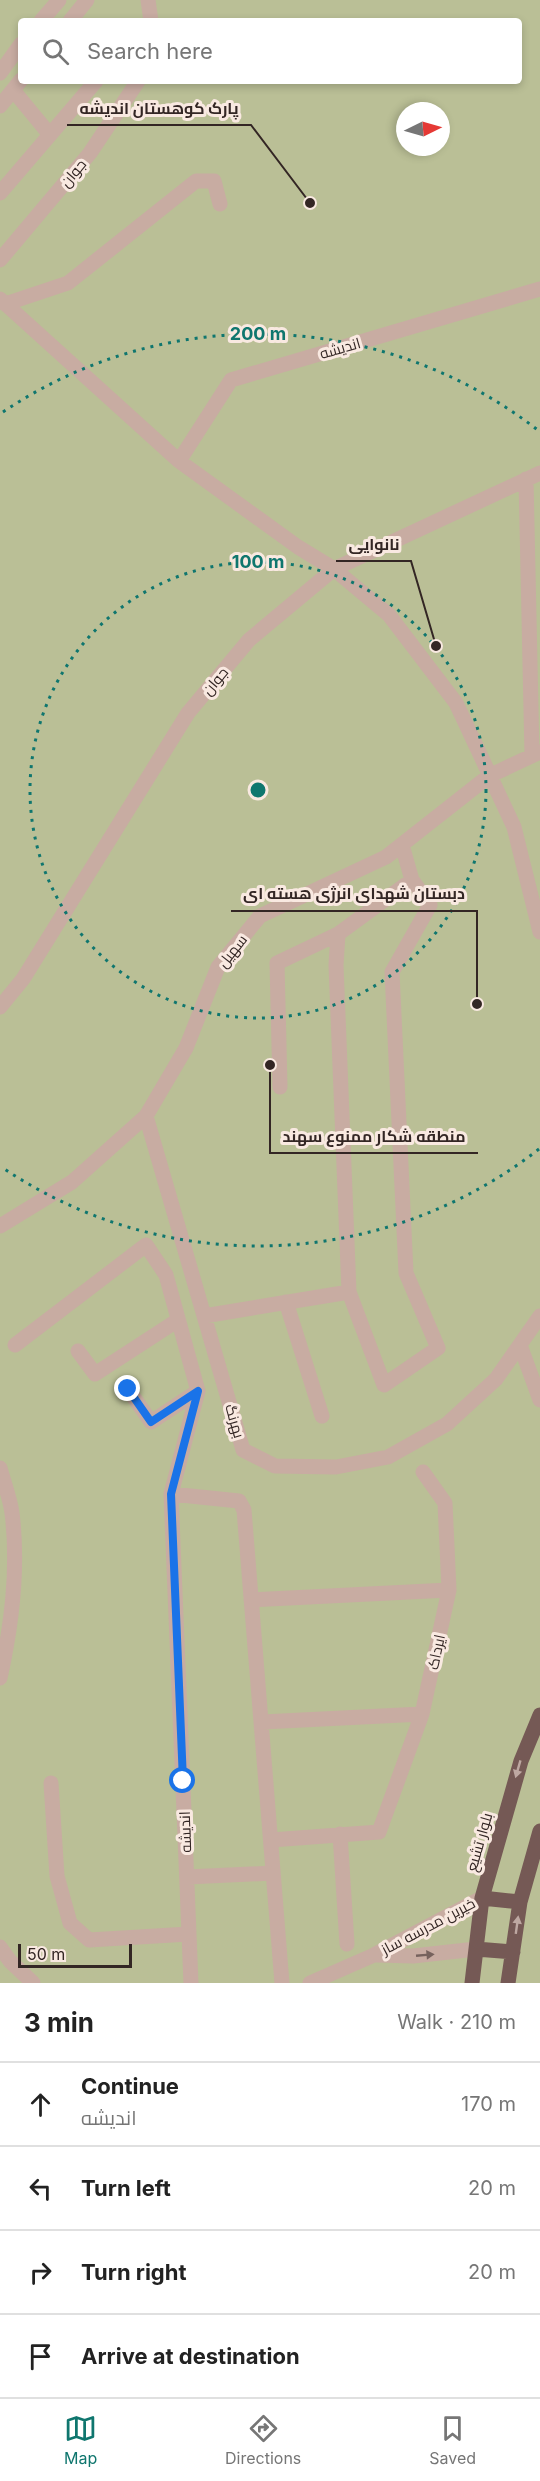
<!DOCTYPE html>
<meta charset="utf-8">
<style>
:root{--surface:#fff;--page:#f2f2f2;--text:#222;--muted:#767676;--line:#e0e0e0;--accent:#0f766e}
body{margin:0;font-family:Inter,Cairo,sans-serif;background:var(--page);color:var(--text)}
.compass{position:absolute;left:396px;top:102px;width:54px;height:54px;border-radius:50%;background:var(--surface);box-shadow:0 3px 9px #0003;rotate:85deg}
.scale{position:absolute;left:18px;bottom:15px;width:114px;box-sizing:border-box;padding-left:6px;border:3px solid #332624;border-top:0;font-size:16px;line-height:21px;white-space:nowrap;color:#332624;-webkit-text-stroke:4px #f9e9e1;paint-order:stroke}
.stop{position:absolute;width:18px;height:18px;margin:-14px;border:4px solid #1a73e8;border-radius:50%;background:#fff}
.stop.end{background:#1a73e8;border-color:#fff;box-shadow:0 2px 6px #0008}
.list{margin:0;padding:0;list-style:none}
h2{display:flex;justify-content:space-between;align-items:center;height:78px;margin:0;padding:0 24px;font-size:26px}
h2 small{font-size:20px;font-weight:400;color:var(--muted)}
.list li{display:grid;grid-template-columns:39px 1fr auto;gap:18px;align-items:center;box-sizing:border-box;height:84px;padding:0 24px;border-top:2px solid var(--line)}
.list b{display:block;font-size:22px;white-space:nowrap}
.list p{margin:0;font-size:20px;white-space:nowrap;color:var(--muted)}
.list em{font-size:20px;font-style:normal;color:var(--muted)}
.icon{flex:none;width:33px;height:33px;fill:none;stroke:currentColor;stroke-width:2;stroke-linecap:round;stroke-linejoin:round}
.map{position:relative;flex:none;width:540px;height:1983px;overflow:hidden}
.search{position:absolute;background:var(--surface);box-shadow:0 3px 9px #0003;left:18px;right:18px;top:18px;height:66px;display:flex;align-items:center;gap:15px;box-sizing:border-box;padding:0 21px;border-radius:6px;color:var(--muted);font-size:22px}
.sheet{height:414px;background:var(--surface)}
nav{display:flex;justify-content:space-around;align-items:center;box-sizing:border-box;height:84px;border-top:2px solid var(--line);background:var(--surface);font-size:16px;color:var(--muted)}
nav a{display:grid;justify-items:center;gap:3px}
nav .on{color:var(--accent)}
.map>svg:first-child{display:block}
</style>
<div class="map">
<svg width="540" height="1983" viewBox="0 0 540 1983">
<rect width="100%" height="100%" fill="#f1ded5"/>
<path fill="#babf96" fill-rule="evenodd" d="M0,0H540V1983H0ZM21,21H519V81H21ZM405,111H441V147H405Z"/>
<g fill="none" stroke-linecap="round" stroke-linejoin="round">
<path stroke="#c8aca2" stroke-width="15" d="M148,0L151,21
M41,21L59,0
M70,21L87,0
M0,73L21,44
M13,90L50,135
M0,106L21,80
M0,193L96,81
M0,260L90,153L138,81
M0,299L179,461L298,547L334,569L389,615L456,703L514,827L540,932
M5,304L68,283L196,181H214L220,204
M179,461L231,380L540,289
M526,479L532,755
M402,845L412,880L430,905L392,972L406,1273L438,1348L384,1385L349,1292L336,965L338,934L412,880
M0,1007L23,979L188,713L249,640L334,569L540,473
M280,1087L277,963L338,934
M146,1116L243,1450L275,1466L336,1467L388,1457L447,1424L496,1379L540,1316
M0,1226L72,1182L146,1116L186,1048L218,967L260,916L386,857L489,776L540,752
M286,1302L322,1416
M204,1316L349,1292
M15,1345L146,1245L166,1275L198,1391L171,1494L191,1983
M520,1345L540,1400
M78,1351L95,1374L178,1320
M128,1389L151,1422L198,1391
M0,1468C4,1483 10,1498 12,1513C19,1569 12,1624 0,1678
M171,1494L239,1501L244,1510L282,1983
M251,1600L449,1590
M262,1722L422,1714
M51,1783L57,1876L70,1923L89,1940L189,1934
M340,1834L347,1944
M271,1840L379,1832L422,1714L449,1590L445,1503L423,1472
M187,1877L273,1873
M0,1947L10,1961L33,1983
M377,1955L413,1956L476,1949
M310,1983L374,1955L482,1898"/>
<path stroke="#755955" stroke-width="15" d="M482,1898L520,1902
M476,1949L513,1952
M472,1983L482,1898L521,1761L540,1715
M508,1983L520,1902L540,1831"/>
</g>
<defs><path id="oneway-solid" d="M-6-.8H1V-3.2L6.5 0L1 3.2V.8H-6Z" transform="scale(1.5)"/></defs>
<g fill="#bea8a2">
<use href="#oneway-solid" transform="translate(518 1769) rotate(106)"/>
<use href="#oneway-solid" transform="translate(517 1925) rotate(-82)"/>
</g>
<use fill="#76625d" href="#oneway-solid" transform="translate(425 1955) rotate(-5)"/>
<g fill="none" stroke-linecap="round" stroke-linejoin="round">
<path stroke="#1a73e8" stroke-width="8" d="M128,1389L151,1422L198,1391L171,1494L183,1781"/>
</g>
<g fill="none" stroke="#0f766e" stroke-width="3" stroke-dasharray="3 6">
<circle cx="258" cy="790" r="228"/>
<path d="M539 1149A456 456 0 0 1 3 1168M3 412A456 456 0 0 1 539 431"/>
</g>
<g text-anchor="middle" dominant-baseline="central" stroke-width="6" stroke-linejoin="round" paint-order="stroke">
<g font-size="15" fill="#332624" stroke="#f9e9e1">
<text transform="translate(73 173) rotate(-50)">جوان</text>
<text transform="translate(340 348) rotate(-16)">اندیشه</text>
<text transform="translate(215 681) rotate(-50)">جوان</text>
<text transform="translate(232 951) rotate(-52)">سهیل</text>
<text transform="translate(235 1421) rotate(74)">بهرنگ</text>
<text transform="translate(436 1652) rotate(-78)">ایرداک</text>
<text transform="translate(185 1832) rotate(-92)">اندیشه</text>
<text transform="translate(479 1842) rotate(-74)">بلوار تشیع</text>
<text transform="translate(428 1926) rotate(-28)">خیرین مدرسه ساز</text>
</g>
</g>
<circle cx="258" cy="790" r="9" fill="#0f766e" stroke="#f9e9e1" stroke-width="3"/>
<g font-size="18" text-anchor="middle" font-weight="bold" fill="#0f766e" stroke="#f9e9e1" stroke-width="6" stroke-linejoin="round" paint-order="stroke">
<text x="258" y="340">200 m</text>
<text x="258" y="568">100 m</text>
</g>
<path fill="none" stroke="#332624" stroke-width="2" d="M310 203L251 125H67M436 646L411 561H336M477 1004L477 911H231M270 1065L270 1153H478"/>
<g fill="#332624" stroke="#f9e9e1" stroke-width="2">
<circle cx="310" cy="203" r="6"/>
<circle cx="436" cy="646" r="6"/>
<circle cx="477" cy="1004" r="6"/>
<circle cx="270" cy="1065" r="6"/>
</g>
<g font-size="16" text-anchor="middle" font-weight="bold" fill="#332624" stroke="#f9e9e1" stroke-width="6" stroke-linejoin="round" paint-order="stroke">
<text x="159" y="114">پارک کوهستان اندیشه</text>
<text x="374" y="550">نانوایی</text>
<text x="354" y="899">دبستان شهدای انرژی هسته ای</text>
<text x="374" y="1142">منطقه شکار ممنوع سهند</text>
</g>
</svg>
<svg class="compass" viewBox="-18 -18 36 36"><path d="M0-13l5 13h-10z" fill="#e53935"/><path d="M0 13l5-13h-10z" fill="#767676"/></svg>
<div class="scale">50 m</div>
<div class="stop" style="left:183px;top:1781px"></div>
<div class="stop end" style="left:128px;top:1389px"></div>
<div class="search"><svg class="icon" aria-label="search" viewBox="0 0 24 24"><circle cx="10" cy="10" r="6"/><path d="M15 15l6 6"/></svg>Search here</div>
</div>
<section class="sheet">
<h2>3 min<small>Walk · 210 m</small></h2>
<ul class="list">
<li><svg class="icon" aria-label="ahead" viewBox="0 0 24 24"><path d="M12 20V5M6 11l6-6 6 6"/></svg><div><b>Continue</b><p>اندیشه</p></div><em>170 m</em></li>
<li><svg class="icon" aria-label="left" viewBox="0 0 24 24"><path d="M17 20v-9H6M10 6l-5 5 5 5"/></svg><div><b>Turn left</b></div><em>20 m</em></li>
<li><svg class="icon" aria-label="right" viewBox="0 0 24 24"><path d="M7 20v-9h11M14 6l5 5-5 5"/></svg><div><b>Turn right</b></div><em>20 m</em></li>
<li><svg class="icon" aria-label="arrive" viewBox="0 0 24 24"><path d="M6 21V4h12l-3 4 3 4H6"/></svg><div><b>Arrive at destination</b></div></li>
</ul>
</section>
<nav>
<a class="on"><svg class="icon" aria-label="map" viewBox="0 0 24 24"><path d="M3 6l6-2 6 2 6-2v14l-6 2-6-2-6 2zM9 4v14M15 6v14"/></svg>Map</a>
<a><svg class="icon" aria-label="directions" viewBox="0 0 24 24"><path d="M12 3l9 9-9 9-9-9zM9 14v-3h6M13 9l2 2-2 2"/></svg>Directions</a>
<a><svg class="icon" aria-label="saved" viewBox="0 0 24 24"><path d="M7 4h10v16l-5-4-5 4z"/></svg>Saved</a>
</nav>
